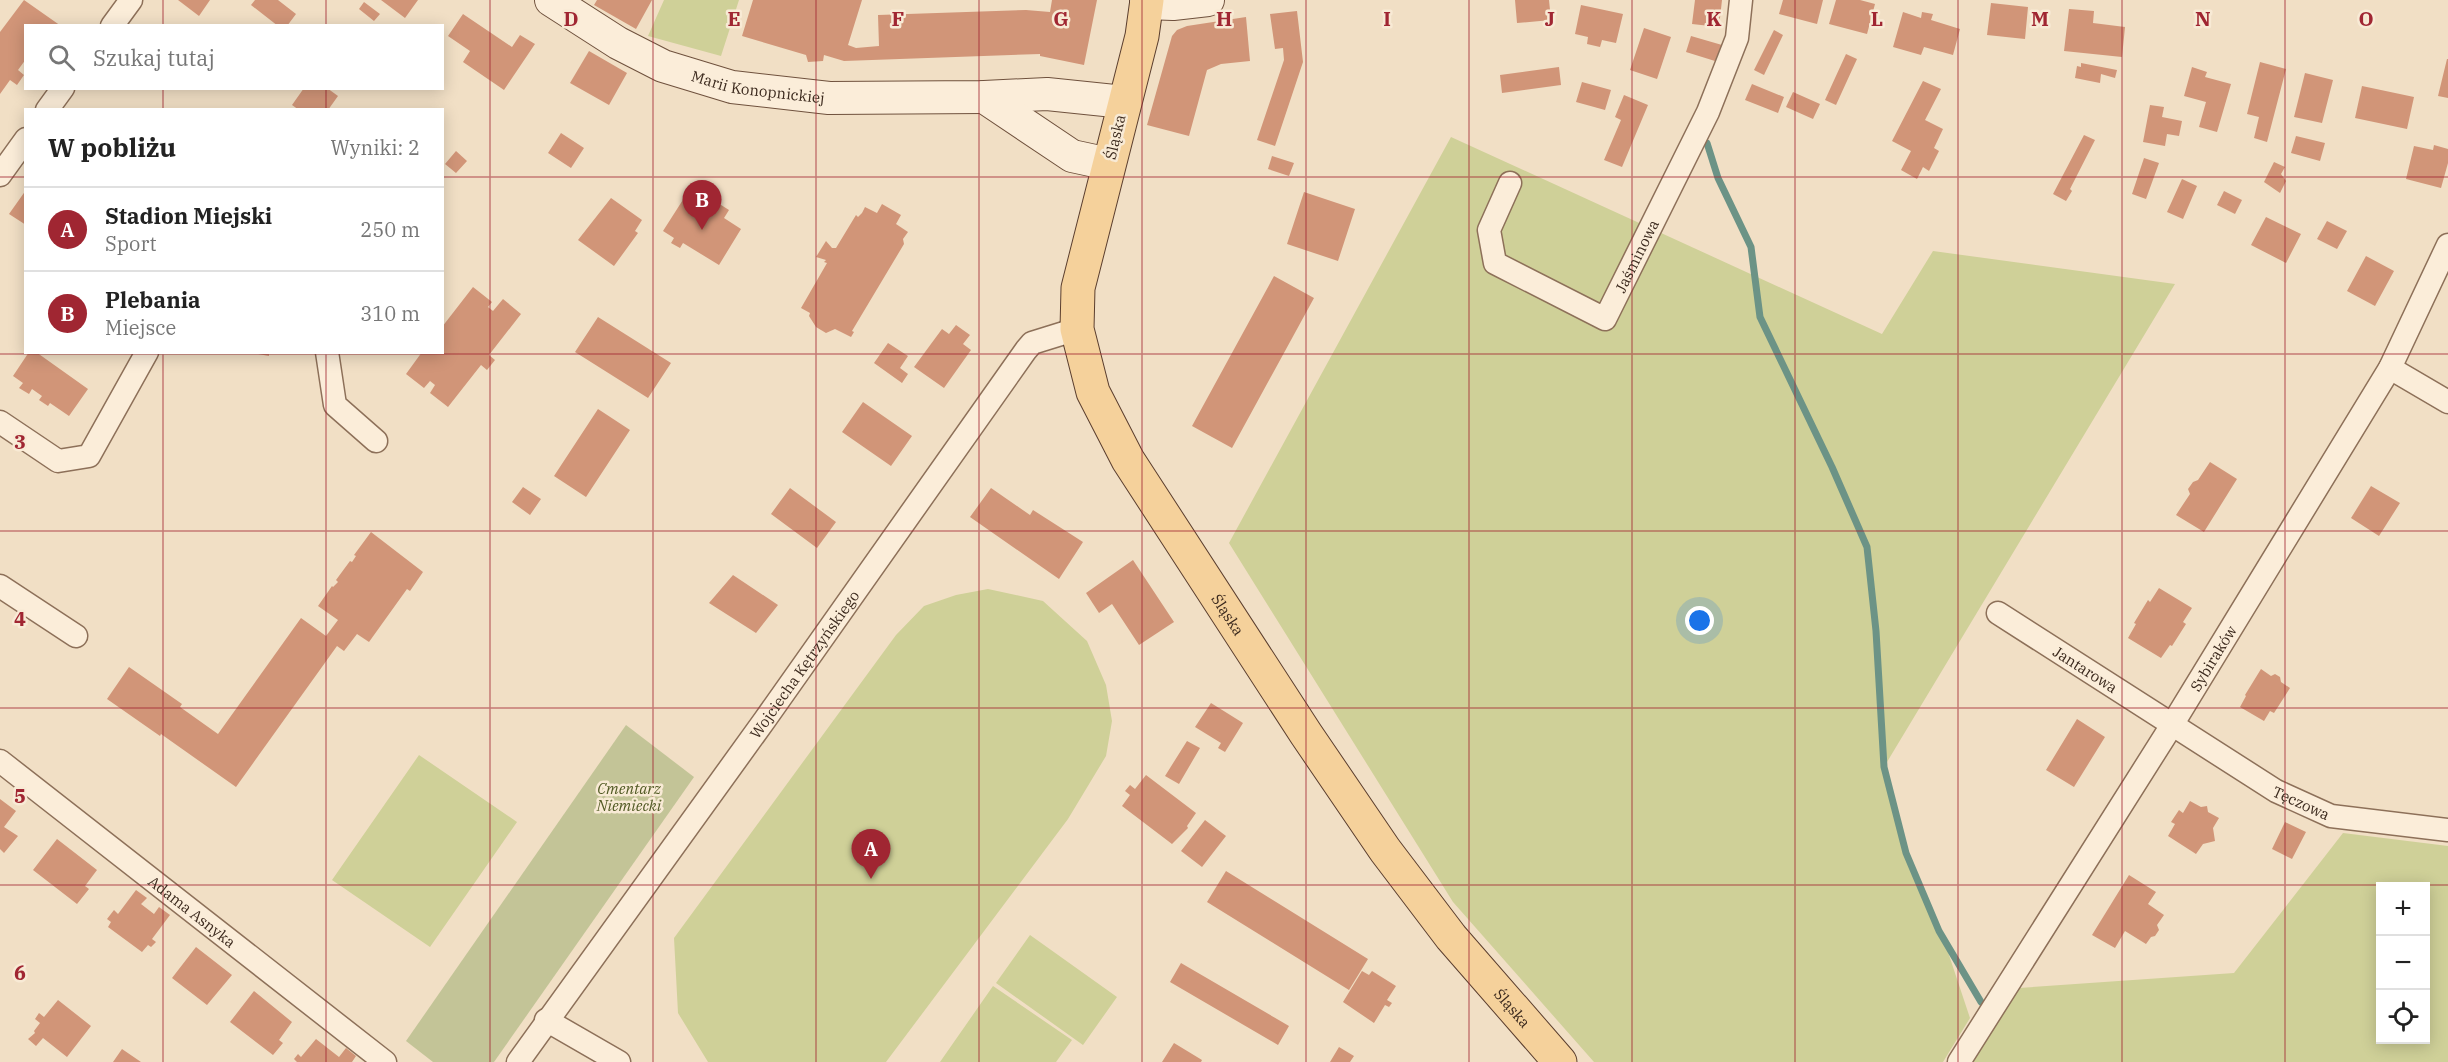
<!DOCTYPE html>
<html lang="pl">
<meta charset="utf-8">
<style>
:root{--surface:#fff;--page:#f2f2f2;--text:#222;--muted:#767676;--line:#e0e0e0;--accent:#a02632}
body{margin:0;font-family:"IBM Plex Serif",serif;background:var(--page);color:var(--text)}
.controls{position:absolute;right:18px;bottom:18px;display:grid;overflow:hidden;border-radius:0px;box-shadow:0 3px 15px #0003}
.controls button{width:54px;height:54px;display:grid;place-items:center;padding:0;border:0;border-bottom:2px solid var(--line);background:var(--surface);color:var(--text);font:30px sans-serif}
.you{position:absolute;left:1700px;top:621px;width:21px;height:21px;margin:-15px;border:4px solid #fff;border-radius:50%;background:#1a73e8;box-shadow:0 0 0 9px #1a73e833}
.badge{display:grid;place-items:center;width:39px;height:39px;border-radius:50%;background:var(--accent);color:#fff;font-size:20px;font-weight:700}
.pin{position:absolute;translate:-50% -50px;filter:drop-shadow(0 2px 3px #0008)}
.pin::after{content:'';position:absolute;top:32px;width:21px;height:18px;background:inherit;clip-path:polygon(0 0,100% 0,50% 100%)}
.list{margin:0;padding:0;list-style:none}
h2{display:flex;justify-content:space-between;align-items:center;height:78px;margin:0;padding:0 24px;font-size:26px}
h2 small{font-size:20px;font-weight:400;color:var(--muted)}
.list li{display:grid;grid-template-columns:39px 1fr auto;gap:18px;align-items:center;box-sizing:border-box;height:84px;padding:0 24px;border-top:2px solid var(--line)}
.list b{display:block;font-size:22px;white-space:nowrap}
.list p{margin:0;font-size:20px;white-space:nowrap;color:var(--muted)}
.list em{font-size:20px;font-style:normal;color:var(--muted)}
.icon{flex:none;width:33px;height:33px;fill:none;stroke:currentColor;stroke-width:2;stroke-linecap:round;stroke-linejoin:round}
.map{position:relative;flex:none;width:2448px;height:1062px;overflow:hidden}
.search{position:absolute;background:var(--surface);box-shadow:0 3px 15px #0003;left:24px;top:24px;width:420px;height:66px;display:flex;align-items:center;gap:15px;box-sizing:border-box;padding:0 21px;border-radius:0px;color:var(--muted);font-size:22px}
.panel{position:absolute;background:var(--surface);box-shadow:0 3px 15px #0003;left:24px;top:108px;width:420px;height:246px;border-radius:0px}
.map>svg:first-child{display:block}
</style>
<div class="map">
<svg width="2448" height="1062" viewBox="0 0 2448 1062">
<rect width="100%" height="100%" fill="#f1dfc5"/>
<path fill="#cfd098" fill-rule="evenodd" d="M664,0H739L721,56L648,36Z
M1451,137L1882,334L1933,251L2175,284L1884,767L1906,853L1947,949L1970,1018L1943,1062H1594L1453,902L1229,543Z
M988,589L1043,601L1087,641L1106,685L1112,721L1106,756L1068,819L886,1062H708L678,1013L674,938L896,635L924,606L956,595Z
M419,755L517,822L430,947L332,880Z
M2343,833L2448,846V1062H1973L2019,988L2234,973ZM2380,886H2426V1040H2380Z
M1030,935L1117,997L1083,1045L996,983Z
M993,986L1072,1040L1056,1062H940Z"/>
<path fill="#c3c497" d="M626,725L694,777L494,1062H433L406,1041Z"/>
<g fill="none" stroke-linecap="round" stroke-linejoin="round">
<path stroke="#6c9386" stroke-width="7" d="M1707,143L1718,178L1751,247L1760,317L1832,467L1867,547L1876,631L1884,767L1906,853L1939,931L1981,1002"/>
</g>
<path fill="#d19578" d="M24,0L61,26H26V59L18,70L24,75L17,85L10,80L0,94V32Z
M178,0H210L199,16Z
M255,0H278L296,14L287,26H278L251,5Z
M381,0H418L405,18Z
M597,0H652L636,29L594,5Z
M753,0H862L848,45L856,48L879,46L878,15L1026,10L1050,12L1052,0H1097L1084,65L1040,56V54L844,61L824,55L823,61L808,62L806,55L742,36Z
M1515,0H1549L1551,20L1517,23Z
M1695,0H1722L1719,27L1692,24Z
M1783,0H1823L1817,24L1779,14Z
M1836,0H1860L1875,4L1867,34L1829,24Z
M364,2L380,14L374,21L359,9Z
M1991,3L2028,7L2025,39L1987,35Z
M1581,5L1623,14L1616,43L1602,40L1600,47L1587,44L1588,37L1575,34Z
M2069,9L2094,11L2093,23L2125,27L2122,57L2064,51Z
M1297,11L1303,62L1275,146L1257,140L1284,60L1283,48L1275,49L1270,14Z
M1903,12L1921,18L1922,12L1933,14L1931,20L1960,29L1953,55L1924,47L1921,55L1893,47Z
M463,14L512,47L520,35L535,44L504,90L463,62L470,51L448,36Z
M1246,17L1250,61L1221,64L1207,70L1189,136L1147,125L1172,36L1177,30L1187,26Z
M1644,28L1671,37L1657,79L1630,70Z
M1774,30L1783,35L1764,75L1754,70Z
M1691,36L1722,45L1715,61L1686,52Z
M589,51L627,73L609,105L570,83Z
M1846,54L1857,59L1836,105L1825,100Z
M2447,59H2448V98L2438,96Z
M2260,62L2286,69L2267,142L2254,138L2259,117L2247,114Z
M2081,63L2117,70L2115,78L2101,74L2100,83L2075,78L2077,66L2081,67Z
M1559,67L1561,85L1502,93L1500,75Z
M2192,67L2207,72L2205,77L2231,84L2217,132L2199,127L2206,102L2184,96Z
M2305,73L2333,80L2322,123L2294,117Z
M1923,81L1941,89L1925,120L1943,129L1934,148L1939,151L1929,171L1923,167L1917,179L1901,170L1911,151L1892,141Z
M1582,82L1611,90L1605,110L1576,102Z
M1752,84L1784,97L1778,113L1745,100Z
M2362,86L2414,97L2407,129L2355,118Z
M304,88H327L338,96L328,110H299L292,105Z
M1793,92L1820,104L1813,119L1786,107Z
M1624,95L1648,105L1622,167L1604,160L1621,120L1615,117Z
M2150,105L2164,107L2162,117L2182,121L2179,136L2167,134L2165,146L2143,142Z
M561,133L584,148L571,168L548,153Z
M2084,135L2095,140L2070,189L2072,191L2066,201L2053,194Z
M2296,136L2325,143L2320,161L2291,153Z
M2434,145L2448,149V163L2441,188L2406,179L2414,146L2433,150Z
M456,151L467,161L456,173L445,164Z
M1272,156L1294,163L1289,176L1268,169Z
M2144,158L2159,163L2146,199L2132,194Z
M2274,162L2285,167L2281,174L2286,181L2280,193L2264,182Z
M2182,179L2197,186L2183,219L2167,212Z
M26,190V225L9,214Z
M2224,191L2242,200L2235,214L2217,205Z
M1304,192L1355,209L1338,261L1287,244Z
M686,195L705,207L710,198L729,210L724,218L741,229L719,265L683,243L680,248L671,243L674,238L663,231Z
M611,198L642,220L635,231L638,233L614,266L578,240Z
M882,204L901,215L896,224L908,232L903,239L904,244L852,331L854,332L851,337L835,329L826,333L816,327L809,316L810,313L801,308L827,263L824,262L826,260L816,257L826,241L832,248H836L856,215L858,217L862,213L865,207L877,213Z
M2266,217L2301,234L2286,263L2251,245Z
M2327,221L2347,231L2337,249L2317,239Z
M2366,256L2394,271L2375,306L2347,291Z
M1274,276L1314,298L1232,448L1192,426Z
M473,287L492,302L488,307L493,311L503,299L521,314L489,355L495,360L487,370L481,365L448,407L430,393L435,385L430,381L424,388L406,374L422,352H442V327Z
M598,317L671,363L648,398L575,352Z
M956,325L970,335L963,344L971,350L944,388L914,367L942,329L949,334Z
M888,343L908,356L900,368L908,374L902,383L874,363Z
M29,352H36L88,389L69,416L50,403L48,406L39,400L42,396L32,389L29,394L19,388L23,383L13,376Z
M247,352H269V356Z
M863,402L912,436L891,466L842,432Z
M598,409L630,430L586,497L554,476Z
M2210,462L2237,479L2204,532L2176,515L2190,494L2188,489L2193,482L2198,480Z
M2371,486L2400,503L2379,536L2351,518Z
M523,487L541,499L530,515L512,502Z
M790,488L836,522L817,548L771,514Z
M991,488L1030,515L1033,510L1083,542L1059,579L970,517Z
M371,532L423,572L410,591L407,589L369,642L357,634L344,651L337,646L236,787L161,734L160,736L107,699L129,667L182,704L180,707L218,734L301,618L326,636L338,620L318,606L332,586L333,587L338,582L336,580L350,561L352,562L356,556L354,555Z
M1133,560L1174,622L1139,645L1112,604L1099,613L1086,593Z
M733,575L778,605L756,633L709,603Z
M2159,588L2192,608L2183,622L2186,624L2172,646L2170,645L2161,658L2128,638L2136,624L2134,623L2148,600L2150,602Z
M2261,669L2271,676L2275,674L2280,677L2281,682L2290,688L2274,713L2270,711L2264,721L2240,707L2246,696L2245,695Z
M1211,703L1243,723L1225,752L1218,748L1221,743L1195,727Z
M2077,719L2105,737L2074,787L2046,770Z
M1187,741L1200,748L1179,784L1165,776Z
M1146,775L1196,813L1187,826L1188,828L1172,844L1122,806L1130,795L1125,791L1130,785L1135,789Z
M0,799L16,811L4,827L18,836L4,853L0,849Z
M2190,801L2201,807L2207,806L2208,812L2219,818L2213,828L2215,841L2203,844L2196,854L2168,836L2175,824L2171,822L2179,810L2183,813Z
M1205,820L1226,836L1202,867L1181,851Z
M2285,822L2306,832L2292,859L2272,849Z
M57,839L97,870L85,886L89,889L77,904L33,870Z
M1226,871L1368,959L1349,990L1207,902Z
M2129,875L2156,892L2148,904L2164,915L2157,925L2159,930L2155,936L2151,937L2146,944L2125,931L2115,948L2092,935Z
M136,890L147,898L141,904L154,914L159,907L170,915L152,939L156,942L151,947L148,945L142,952L108,927L111,922L107,919L114,910L118,914Z
M196,947L232,975L207,1005L172,978Z
M1181,963L1289,1026L1278,1045L1170,982Z
M1362,971L1369,975L1372,971L1396,986L1387,1000L1392,1003L1389,1007L1385,1005L1374,1023L1343,1002Z
M254,991L292,1022L279,1040L283,1043L273,1055L230,1022Z
M58,1000L91,1026L67,1057L43,1038L36,1046L28,1039L35,1033L34,1031L40,1023L35,1019L39,1013L44,1017Z
M316,1039L339,1057L346,1048L356,1056L352,1062H297L294,1059L298,1054L301,1057Z
M1174,1043L1202,1060L1201,1062H1162Z
M1339,1047L1354,1056L1350,1062H1330Z
M122,1049L141,1062H113Z"/>
<g fill="none" stroke-linecap="round" stroke-linejoin="round">
<defs>
<g id="street">
<path d="M112,26L131,0"/>
<path d="M47,110L63,88"/>
<path d="M0,175L26,139"/>
<path id="s1" d="M1510,183L1489,230L1495,263L1605,319L1708,112L1737,38L1741,0"/>
<path d="M327,352L335,405L376,441"/>
<path d="M2390,368L2448,402"/>
<path d="M0,422L58,461L89,456L147,352"/>
<path d="M0,586L76,636"/>
<path id="s2" d="M1998,613L2276,791L2331,816L2448,830"/>
<path id="s3" d="M0,761L385,1062"/>
<path d="M546,1020L619,1062"/>
<path id="s4" d="M518,1062L764,721L1026,350L1032,343L1077,329"/>
<path id="s5" d="M1959,1062L2172,725L2390,368L2448,245"/>
</g>
<g id="secondary">
<path id="s6" d="M551,0L618,43L663,66L732,87L829,98L984,97L1047,94L1124,102"/>
<path d="M1146,3L1173,4L1208,0"/>
<path d="M984,97L1072,156L1109,164"/>
</g>
<g id="primary">
<path id="s7" d="M1147,0L1142,36L1078,288L1077,329L1093,392L1128,460L1306,734L1385,850L1451,937L1560,1062"/>
</g>
</defs>
<use href="#street" stroke="#8d7059" stroke-width="25"/>
<use href="#secondary" stroke="#6f513d" stroke-width="34"/>
<use href="#primary" stroke="#5b3e2e" stroke-width="35"/>
<use href="#street" stroke="#fbedd9" stroke-width="22"/>
<use href="#secondary" stroke="#fbedd9" stroke-width="32"/>
<use href="#primary" stroke="#f5d19b" stroke-width="33"/>
</g>
<path fill="none" stroke="#a02632" stroke-width="1.5" stroke-opacity="0.55" d="M163,0V26M326,0V26M490,0V1062M653,0V1062M816,0V1062M979,0V1062M1142,0V1062M1306,0V1062M1469,0V1062M1632,0V1062M1795,0V1062M1958,0V1062M2122,0V1062M2285,0V1062M163,88V110M326,88V110M0,177H26M442,177H2448M163,352V1062M326,352V1062M0,354H2448M0,531H2448M0,708H2448M0,885H2448"/>
<g text-anchor="middle" dominant-baseline="central" stroke-width="5" stroke-linejoin="round" paint-order="stroke">
<g font-size="15" fill="#3c2a1e" stroke="#f8ead5">
<text stroke="none"><textPath href="#s6" startOffset="228">Marii Konopnickiej</textPath></text>
<text transform="translate(1115 137) rotate(-77)">Śląska</text>
<text stroke="none"><textPath href="#s1" startOffset="279">Jaśminowa</textPath></text>
<text stroke="none"><textPath href="#s7" startOffset="663">Śląska</textPath></text>
<text stroke="none"><textPath href="#s5" startOffset="477">Sybiraków</textPath></text>
<text stroke="none"><textPath href="#s4" startOffset="490">Wojciecha Kętrzyńskiego</textPath></text>
<text stroke="none"><textPath href="#s2" startOffset="104">Jantarowa</textPath></text>
<text stroke="none"><textPath href="#s2" startOffset="358">Tęczowa</textPath></text>
<text stroke="none"><textPath href="#s3" startOffset="244">Adama Asnyka</textPath></text>
<text stroke="none"><textPath href="#s7" startOffset="1149">Śląska</textPath></text>
</g>
<g font-size="15" font-style="italic" fill="#515a24" stroke="#f8ead5">
<text x="629" y="788">Cmentarz<tspan x="629" dy="17">Niemiecki</tspan></text>
</g>
</g>
<g font-size="20" text-anchor="middle" font-weight="bold" fill="#a02632" stroke="#f8ead5" stroke-width="5" stroke-linejoin="round" paint-order="stroke">
<text x="571" y="26">D</text>
<text x="734" y="26">E</text>
<text x="898" y="26">F</text>
<text x="1061" y="26">G</text>
<text x="1224" y="26">H</text>
<text x="1387" y="26">I</text>
<text x="1550" y="26">J</text>
<text x="1714" y="26">K</text>
<text x="1877" y="26">L</text>
<text x="2040" y="26">M</text>
<text x="2203" y="26">N</text>
<text x="2366" y="26">O</text>
<text x="20" y="449">3</text>
<text x="20" y="626">4</text>
<text x="20" y="803">5</text>
<text x="20" y="980">6</text>
</g>
</svg>
<div class="controls">
<button>+</button>
<button>−</button>
<button><svg class="icon" aria-label="locate" viewBox="0 0 24 24"><circle cx="12" cy="12" r="6"/><path d="M12 2v4M12 18v4M2 12h4M18 12h4"/></svg></button>
</div>
<div class="you"></div>
<div class="pin badge" style="left:871px;top:879px">A</div>
<div class="pin badge" style="left:702px;top:230px">B</div>
<div class="search"><svg class="icon" aria-label="search" viewBox="0 0 24 24"><circle cx="10" cy="10" r="6"/><path d="M15 15l6 6"/></svg>Szukaj tutaj</div>
<section class="panel">
<h2>W pobliżu<small>Wyniki: 2</small></h2>
<ul class="list">
<li><span class="badge">A</span><div><b>Stadion Miejski</b><p>Sport</p></div><em>250 m</em></li>
<li><span class="badge">B</span><div><b>Plebania</b><p>Miejsce</p></div><em>310 m</em></li>
</ul>
</section>
</div>
